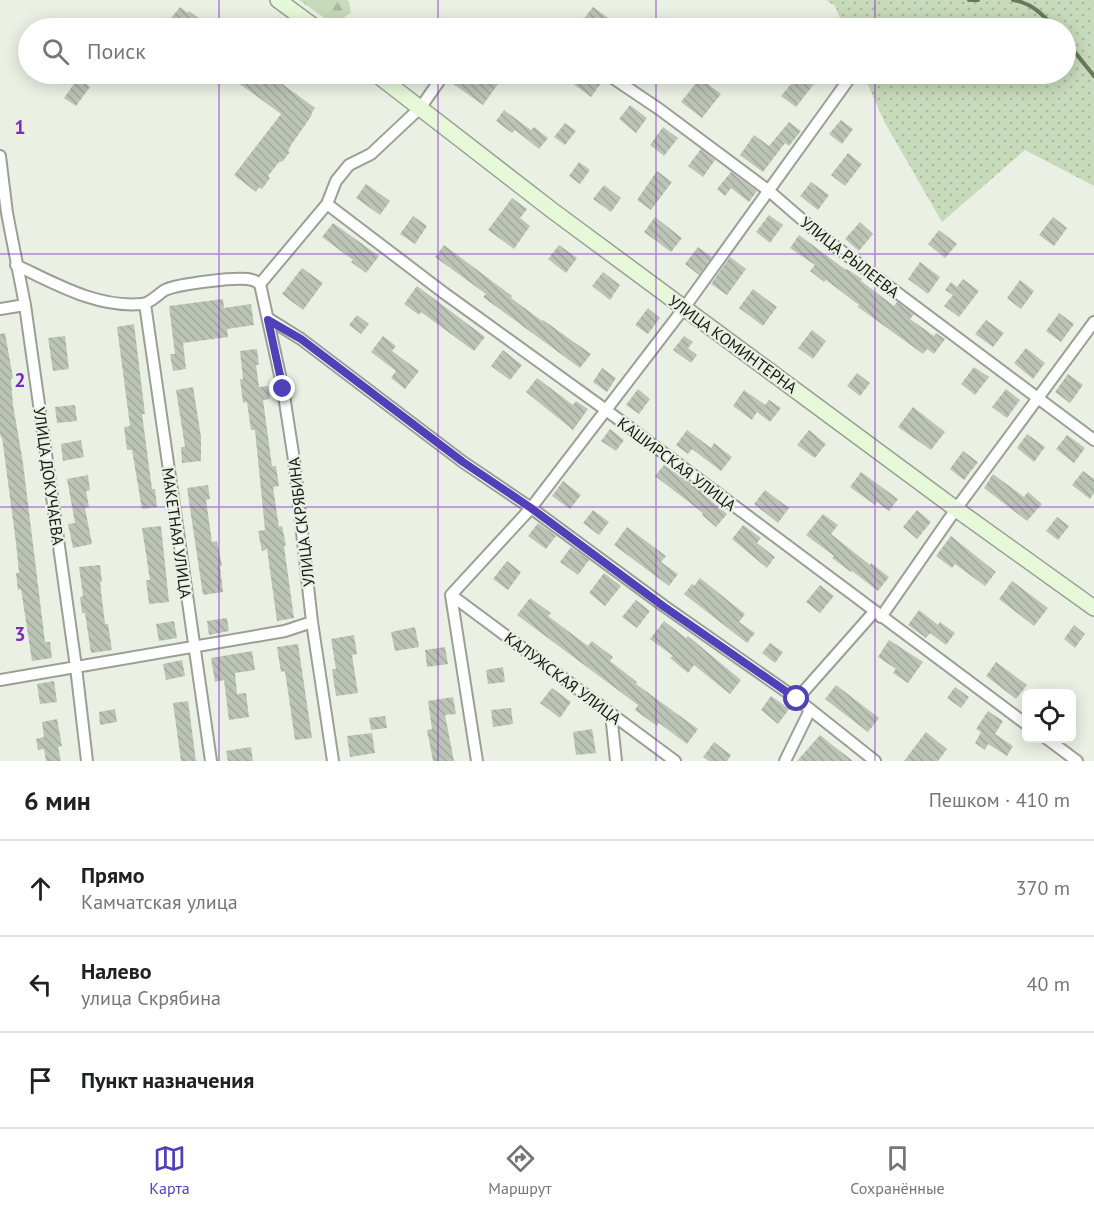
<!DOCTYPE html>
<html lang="ru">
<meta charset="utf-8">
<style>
:root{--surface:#fff;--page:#f2f2f2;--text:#202124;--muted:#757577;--line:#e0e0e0;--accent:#4f41b8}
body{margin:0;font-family:"PT Sans",sans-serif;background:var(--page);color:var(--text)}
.controls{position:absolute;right:18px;bottom:18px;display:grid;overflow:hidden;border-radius:9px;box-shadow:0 3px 15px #0003}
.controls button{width:54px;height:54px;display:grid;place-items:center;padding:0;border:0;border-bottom:2px solid var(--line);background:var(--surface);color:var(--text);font:30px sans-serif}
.stop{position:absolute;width:18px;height:18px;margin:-14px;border:4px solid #4f41b8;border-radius:50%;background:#fff}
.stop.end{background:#4f41b8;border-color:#fff;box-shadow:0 2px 6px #0008}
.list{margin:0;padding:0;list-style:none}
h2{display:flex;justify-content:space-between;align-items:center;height:78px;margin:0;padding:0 24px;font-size:26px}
h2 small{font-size:20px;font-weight:400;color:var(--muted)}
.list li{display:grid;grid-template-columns:39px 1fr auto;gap:18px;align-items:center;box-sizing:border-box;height:96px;padding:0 24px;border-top:2px solid var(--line)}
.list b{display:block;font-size:22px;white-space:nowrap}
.list p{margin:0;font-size:20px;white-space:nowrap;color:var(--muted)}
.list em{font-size:20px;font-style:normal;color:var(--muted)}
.icon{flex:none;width:33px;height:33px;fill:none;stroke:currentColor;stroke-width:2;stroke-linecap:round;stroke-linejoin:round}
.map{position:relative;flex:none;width:1094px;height:761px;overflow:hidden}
.search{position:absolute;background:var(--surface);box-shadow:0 3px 15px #0003;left:18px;right:18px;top:18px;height:66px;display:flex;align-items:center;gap:15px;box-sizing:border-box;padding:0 21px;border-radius:33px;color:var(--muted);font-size:22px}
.sheet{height:366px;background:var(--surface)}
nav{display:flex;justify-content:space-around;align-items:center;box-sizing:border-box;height:84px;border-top:2px solid var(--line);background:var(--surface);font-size:16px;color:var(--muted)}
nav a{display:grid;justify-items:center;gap:3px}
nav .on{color:var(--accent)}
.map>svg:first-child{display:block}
</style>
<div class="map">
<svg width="1094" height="761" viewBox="0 0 1094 761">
<defs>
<pattern id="grass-dots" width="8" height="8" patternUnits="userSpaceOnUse" patternTransform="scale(1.5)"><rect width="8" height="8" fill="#c7daba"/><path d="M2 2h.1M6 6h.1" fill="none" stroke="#aaba9f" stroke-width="1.8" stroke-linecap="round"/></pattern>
<pattern id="forest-firs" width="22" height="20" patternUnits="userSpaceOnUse" patternTransform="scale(1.5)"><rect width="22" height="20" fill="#c7daba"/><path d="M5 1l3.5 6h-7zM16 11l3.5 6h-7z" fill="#aaba9f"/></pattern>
<pattern id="building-back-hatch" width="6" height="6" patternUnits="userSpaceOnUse" patternTransform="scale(1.5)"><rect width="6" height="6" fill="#bcc4b7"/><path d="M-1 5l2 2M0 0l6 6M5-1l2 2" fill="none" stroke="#a1a89c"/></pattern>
</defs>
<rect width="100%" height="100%" fill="#eaf1e4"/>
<path fill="url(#grass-dots)" d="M826,0H1094V186L1025,150L942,222L885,123L863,74H1066V28H844L835,6Z"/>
<path fill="url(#forest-firs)" d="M299,0H346L349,1L351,13L333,24Z"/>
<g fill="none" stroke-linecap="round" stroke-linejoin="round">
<path stroke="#68785c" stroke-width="4" d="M969,0H978
M1013,0C1032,3 1043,15 1055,28
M1066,41L1094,76"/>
</g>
<path fill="url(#building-back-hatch)" d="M180,7L188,13L189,11L212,28H163Z
M593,7L611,20L604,28H592L582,21Z
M226,74H271L278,79L277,80L315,108L311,114L312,115L291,145L288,151L290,152L282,162L280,161L268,176L270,178L262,189L259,187L256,192L234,175L281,114Z
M454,74H497L503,77L483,105L449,81Z
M579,74H591L602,82L591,97L572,83Z
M799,74H808L817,80L796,107L781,96Z
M78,78L90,87L76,106L64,98Z
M700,78L721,94L702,118L681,102Z
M630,105L647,118L636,133L619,119Z
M504,110L531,130L534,127L548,138L539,149L515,130L512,133L496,121Z
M841,120L853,129L842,144L829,134Z
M789,122L801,131L789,146L785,143L763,172L740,155L754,135L769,146Z
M565,123L576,131L565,145L554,137Z
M663,127L678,138L664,156L650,145Z
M701,149L715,160L703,177L688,166Z
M848,153L862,164L845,186L831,175Z
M579,162L590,170L580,184L569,176Z
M657,171L672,182L651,210L637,200Z
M731,172L757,191L749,202L731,188L725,196L717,189Z
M811,182L829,195L818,210L800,196Z
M366,184L390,201L380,215L356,198Z
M604,185L621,198L611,212L593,199Z
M512,198L527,209L520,218L530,226L514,249L488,230Z
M769,215L783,225L770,243L756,232Z
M413,216L427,226L415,244L400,234Z
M655,217L682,238L671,252L644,232Z
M1053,217L1067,228L1054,246L1039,235Z
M860,222L873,234L859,251L845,239Z
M333,223L379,256L366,273L351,262L353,260L322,237Z
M939,230L957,244L945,258L928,244Z
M799,235L846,270L847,269L862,279L861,281L894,306L897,302L914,314L910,319L934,336L936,333L945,339L934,354L927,349L923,354L858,307L859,305L826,280L824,282L810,271L815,265L790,248Z
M444,245L512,296L511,298L542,321L543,320L591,354L580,368L483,297L486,294L435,257Z
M559,245L577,258L566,273L548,259Z
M698,247L712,257L699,275L685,264Z
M730,257L746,269L727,295L711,284Z
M920,262L940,277L928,294L908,279Z
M302,268L323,283L303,310L282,294Z
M603,272L620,285L610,300L592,286Z
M963,279L979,291L959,317L944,306L953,295L945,290L951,282L957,287Z
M1020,280L1034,291L1021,309L1007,298Z
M417,286L485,337L474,351L421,312L419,315L404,304Z
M753,289L777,307L763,326L739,308Z
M223,299L224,308L251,304L254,325L227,329L228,337L183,343L186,369L173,371L170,354H175L169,306Z
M648,308L660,318L648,334L635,325Z
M1059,313L1074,324L1061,342L1046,331Z
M357,315L369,324L361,334L349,325Z
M986,320L1004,333L993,347L975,334Z
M134,324L145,414H142L152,489H155L157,507L142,509L132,450H127L124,427L130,426L117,327Z
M812,330L826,341L813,359L798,348Z
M5,333L13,378L11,379L13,405L23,463L45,642H50L52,658L32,661L21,589L18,590L16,573H19L16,543L2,437L1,438L0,432V334Z
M65,336L69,369L53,371L48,338Z
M383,336L396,346L392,351L419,371L405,389L391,378L396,371L371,352Z
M684,336L693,342L688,348L697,355L691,363L673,350Z
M1026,348L1045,363L1033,379L1014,363Z
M257,349L259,365H256L259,387L268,386L270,399L263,400L272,466H276L279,486L273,487L279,527L282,526L286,545L284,546L294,618L277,621L267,549L262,551L258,531L265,530L255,430H251L247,402L243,403L240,379H243L240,351Z
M503,350L522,365L510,380L491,366Z
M974,367L989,377L975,395L961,384Z
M602,368L616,378L607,392L593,382Z
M857,373L870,383L860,396L847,386Z
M1068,374L1083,385L1070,403L1055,392Z
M537,378L573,405L576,401L588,409L573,430L526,392Z
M193,387L201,437V461L182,463L181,447H185L176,390Z
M638,389L650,399L639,414L626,405Z
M1006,389L1020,400L1007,418L992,407Z
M744,390L765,405L769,400L781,408L770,422L757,412L752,420L733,406Z
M75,405L77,421L57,423L55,407Z
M913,407L945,432L931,450L898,427Z
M610,429L624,440L616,451L601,441Z
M687,430L711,448L714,443L732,457L721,471L692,449L688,454L676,445Z
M809,430L826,444L815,458L797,445Z
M1027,434L1045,447L1034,462L1017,448Z
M1067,435L1085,448L1074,463L1056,449Z
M81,440L84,457L63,461L61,444Z
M963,451L978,462L964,480L950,469Z
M664,465L705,493L704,495L727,514L716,527L702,515L703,513L655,476Z
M1083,471L1094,479V493L1090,499L1072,485Z
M861,472L898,499L889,511L877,502L875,505L850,487Z
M993,474L1024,497L1028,492L1042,504L1027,521L984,488Z
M88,475L90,490L86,491L89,507L85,508L92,544L73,548L68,524L75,523L67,479Z
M563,481L581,495L570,509L552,496Z
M208,485L210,499L206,500L212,542L217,541L222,566H220L223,592L203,595L187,488Z
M765,490L789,508L778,523L754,504Z
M593,510L609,522L599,535L583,523Z
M917,510L931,522L917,539L903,527Z
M823,514L838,525L831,534L870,565L871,563L889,577L878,591L852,571L851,572L832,558L834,556L806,535Z
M1057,517L1069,526L1058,540L1046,531Z
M538,523L556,536L546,549L528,536Z
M743,525L761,538L757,543L775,557L767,568L732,539Z
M161,526L169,602L149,604L146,580H150L142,528Z
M627,527L666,556L661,562L678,574L669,586L614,545Z
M951,536L996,572L985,586L955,564L952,568L936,556Z
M571,547L589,560L578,575L560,562Z
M507,561L521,572L508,590L493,579Z
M100,565L102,582H100L105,624H108L112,650L91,653L85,613H82L80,597L83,596L79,567Z
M604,573L621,586L605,606L589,593Z
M700,578L745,614L739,622L755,633L747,643L684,594L692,584L694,586Z
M1012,581L1048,608L1034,626L999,599Z
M820,585L834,596L820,613L806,602Z
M530,598L551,613L548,616L588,646L592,641L613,657L610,661L637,682L636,684L698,729L687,744L659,723L657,726L635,710L638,705L517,615Z
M636,600L650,611L637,628L622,617Z
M919,610L938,625L940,622L955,633L946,645L930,633L926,638L908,625Z
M227,618L229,631L209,635L207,621Z
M174,621L177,638L159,641L156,624Z
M664,621L686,638L688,636L741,680L730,694L694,665L688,673L670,658L673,656L650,639Z
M1074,625L1085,634L1075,648L1064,639Z
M415,627L419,647L395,651L391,632Z
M354,635L357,654L352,655L358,693L336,696L332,669H336L331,639Z
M889,640L923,662L908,683L893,673L896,669L878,657Z
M770,643L783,652L775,663L762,653Z
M298,644L312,738L295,740L285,671L281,672L277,647Z
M445,647L448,664L427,667L425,650Z
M252,651L255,670L235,673L237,694L246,693L249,717L229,720L224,680L215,682L211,658Z
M182,660L185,676L166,680L163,664Z
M996,662L1027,685L1016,699L986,676Z
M503,667L505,682L488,684L486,670Z
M54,681L57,702L40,704L37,684Z
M836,685L879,718L868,732L825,699Z
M955,687L969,697L961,708L947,698Z
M552,688L571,702L560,718L540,703Z
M771,696L789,709L778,724L761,710Z
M453,697L456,714L445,715L454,761H433L427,730L432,729L428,701Z
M188,701L196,761H181L173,703Z
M511,708L513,724L493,727L491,710Z
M115,709L117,722L100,725L99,712Z
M988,711L1003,721L995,734L1013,746L1007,756L988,744L985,750L975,743L981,732L976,729Z
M385,716L387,728L371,730L369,718Z
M57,719L62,746L58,747L61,761H46L44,749L38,750L36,739L44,737L42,722Z
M592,729L596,753L576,755L573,732Z
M926,732L947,749L938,761H904Z
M372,733L375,753L350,757L347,736Z
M820,735L831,744L853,761H797Z
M714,742L731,755L727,761H709L703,757Z
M251,747L253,761H228L226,751Z"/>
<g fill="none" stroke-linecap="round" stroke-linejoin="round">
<defs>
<path id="street" d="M607,74L659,109L769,191L820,235L1094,440
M0,156L7,213L25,305L76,667L87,761
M327,204L444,293L606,410L1026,724
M16,265C56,284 97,308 142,304C151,303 158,294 165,290C178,284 239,276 252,280C255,280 257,283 260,284L327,204L336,181L349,165L371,154L421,107L444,74
M260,284L283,389L294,460L312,622L333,761
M145,304L211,761
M0,309L25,305
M269,319L301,339L463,462L531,508L664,606L797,699L875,761
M451,595L531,508L684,308L849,79
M451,595L675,761
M451,595L477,761
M881,617L956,509L1094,322
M0,680L285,631L312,622
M797,699L874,612
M611,714L616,761
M1046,738L1077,761
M785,761L810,710"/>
<path id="secondary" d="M278,0L316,28
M376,74L553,211L956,509L1094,608"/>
</defs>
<use href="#street" stroke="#99a094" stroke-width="14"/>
<use href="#secondary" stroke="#99a094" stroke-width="18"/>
<use href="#street" stroke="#fff" stroke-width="10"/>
<use href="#secondary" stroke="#e6f8d7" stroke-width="15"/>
</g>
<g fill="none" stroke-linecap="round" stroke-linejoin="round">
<path stroke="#4f41b8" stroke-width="8" d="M283,389L268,320L301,339L463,462L531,508L663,606L797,699"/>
</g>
<path fill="none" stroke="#7b2cbf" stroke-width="1.5" stroke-opacity="0.55" d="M219,0V28M438,0V28M656,0V28M875,0V28M219,74V761M438,74V761M656,74V761M875,74V761M0,254H1094M0,507H1094"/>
<g text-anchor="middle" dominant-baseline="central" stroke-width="4.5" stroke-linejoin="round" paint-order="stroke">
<g font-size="16" fill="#161814" stroke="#eaf1e4">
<text transform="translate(850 257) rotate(38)">УЛИЦА РЫЛЕЕВА</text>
<text transform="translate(733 344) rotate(36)">УЛИЦА КОМИНТЕРНА</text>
<text transform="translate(677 464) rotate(37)">КАШИРСКАЯ УЛИЦА</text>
<text transform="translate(49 476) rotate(82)">УЛИЦА ДОКУЧАЕВА</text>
<text transform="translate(301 522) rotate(-97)">УЛИЦА СКРЯБИНА</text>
<text transform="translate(177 533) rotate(82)">МАКЕТНАЯ УЛИЦА</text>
<text transform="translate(563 678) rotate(37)">КАЛУЖСКАЯ УЛИЦА</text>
</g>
</g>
<g font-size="20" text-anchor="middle" font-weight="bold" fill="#7b2cbf" stroke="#eaf1e4" stroke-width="4.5" stroke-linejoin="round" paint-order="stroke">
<text x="20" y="134">1</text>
<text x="20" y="387">2</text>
<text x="20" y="641">3</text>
</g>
</svg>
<div class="controls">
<button><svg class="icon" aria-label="locate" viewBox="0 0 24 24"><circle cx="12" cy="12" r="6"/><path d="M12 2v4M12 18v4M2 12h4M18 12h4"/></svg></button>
</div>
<div class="stop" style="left:797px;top:699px"></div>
<div class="stop end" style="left:283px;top:389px"></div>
<div class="search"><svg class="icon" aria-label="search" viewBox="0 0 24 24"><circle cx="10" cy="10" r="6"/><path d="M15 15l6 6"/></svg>Поиск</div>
</div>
<section class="sheet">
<h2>6 мин<small>Пешком · 410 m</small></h2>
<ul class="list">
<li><svg class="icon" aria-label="ahead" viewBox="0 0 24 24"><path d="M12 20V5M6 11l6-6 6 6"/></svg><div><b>Прямо</b><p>Камчатская улица</p></div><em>370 m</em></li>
<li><svg class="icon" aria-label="left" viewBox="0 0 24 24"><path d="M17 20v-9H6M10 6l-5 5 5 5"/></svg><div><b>Налево</b><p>улица Скрябина</p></div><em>40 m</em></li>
<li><svg class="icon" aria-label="arrive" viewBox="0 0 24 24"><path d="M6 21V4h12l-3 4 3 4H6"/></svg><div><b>Пункт назначения</b></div></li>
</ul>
</section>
<nav>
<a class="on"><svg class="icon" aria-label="map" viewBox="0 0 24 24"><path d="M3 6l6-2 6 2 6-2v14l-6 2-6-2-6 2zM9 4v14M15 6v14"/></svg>Карта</a>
<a><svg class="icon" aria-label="directions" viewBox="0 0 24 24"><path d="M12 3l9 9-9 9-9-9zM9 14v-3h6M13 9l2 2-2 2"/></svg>Маршрут</a>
<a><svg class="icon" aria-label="saved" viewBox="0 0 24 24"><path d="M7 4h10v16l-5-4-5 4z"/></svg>Сохранённые</a>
</nav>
